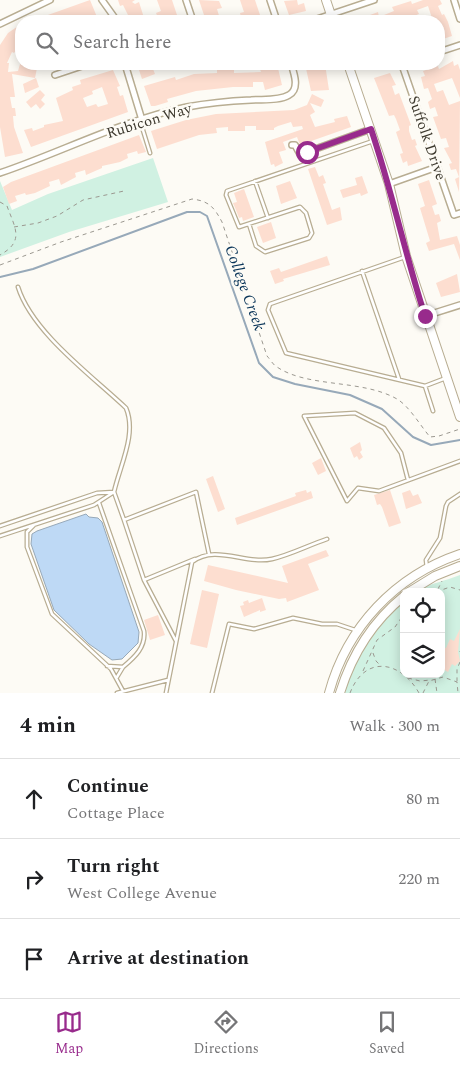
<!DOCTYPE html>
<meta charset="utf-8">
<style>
:root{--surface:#fff;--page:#f6f6f6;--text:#202124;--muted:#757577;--line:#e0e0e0;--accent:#982b8c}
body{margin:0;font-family:Spectral,serif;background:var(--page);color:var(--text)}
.controls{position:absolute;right:15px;bottom:15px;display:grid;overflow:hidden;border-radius:10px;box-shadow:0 2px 12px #0003}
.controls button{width:45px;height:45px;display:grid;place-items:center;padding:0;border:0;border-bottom:1px solid var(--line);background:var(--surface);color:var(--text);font:25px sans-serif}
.stop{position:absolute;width:15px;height:15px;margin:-11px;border:4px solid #982b8c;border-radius:50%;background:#fff}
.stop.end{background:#982b8c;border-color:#fff;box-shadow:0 1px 5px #0008}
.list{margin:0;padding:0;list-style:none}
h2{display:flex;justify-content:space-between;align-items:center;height:65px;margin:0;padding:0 20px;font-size:21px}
h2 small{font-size:16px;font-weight:400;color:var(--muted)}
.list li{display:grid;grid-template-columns:32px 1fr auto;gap:15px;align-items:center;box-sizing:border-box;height:80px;padding:0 20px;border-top:1px solid var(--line)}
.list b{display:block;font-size:19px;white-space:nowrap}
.list p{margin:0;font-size:16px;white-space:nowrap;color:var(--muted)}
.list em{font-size:16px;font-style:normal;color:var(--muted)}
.icon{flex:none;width:28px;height:28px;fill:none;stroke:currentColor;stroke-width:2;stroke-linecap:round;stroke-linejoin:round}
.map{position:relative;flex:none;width:460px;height:693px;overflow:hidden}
.search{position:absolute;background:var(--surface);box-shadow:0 2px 12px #0003;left:15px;right:15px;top:15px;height:55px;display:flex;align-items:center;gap:12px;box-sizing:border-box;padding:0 18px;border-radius:20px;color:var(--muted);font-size:19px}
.sheet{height:305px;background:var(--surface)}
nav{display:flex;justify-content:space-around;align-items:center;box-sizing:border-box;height:70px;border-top:1px solid var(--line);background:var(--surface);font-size:14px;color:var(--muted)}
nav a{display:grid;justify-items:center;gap:2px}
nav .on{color:var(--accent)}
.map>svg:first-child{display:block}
</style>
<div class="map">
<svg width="460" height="693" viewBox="0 0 460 693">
<rect width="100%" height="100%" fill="#fdfbf5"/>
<path fill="#d0f1e2" d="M153,158L168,202L69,232L0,257V181L12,210L48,194Z
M460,575V693H345C354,657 376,626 404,601V674H441V592H416C432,582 443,582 460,575Z"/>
<path fill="#bed9f5" stroke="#97a9b9" d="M86,514L89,517L98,518L102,522L139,632L138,643L122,659L112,660L89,644L54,610L31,544L32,534L37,531Z"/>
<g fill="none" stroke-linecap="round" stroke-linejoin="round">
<path stroke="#97a9b9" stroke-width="2" d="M0,277L33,269L187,212H200L207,216L259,363L273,377L295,384L350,395L382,409L413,437L431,445L460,440"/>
</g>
<path fill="#fdded0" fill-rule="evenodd" d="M90,0L97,17L88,20L31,21Z
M118,0H135L132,2L135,4L139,2L145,21H131L123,5L120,6Z
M157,0H172L179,21L159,20L156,13L161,11Z
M199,0L219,1L222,8L217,9L220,19L206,21Z
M240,0H255L262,21H242L240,13L244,12Z
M297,0L298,5L304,3L306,11L289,15L284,1Z
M423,0H440L442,4L438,6L442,15L444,14L448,22L452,36L443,39L439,31V21H433L428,6L417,10L419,14L404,20V21H354L378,12L379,17L394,11L392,7L411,1L412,4Z
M21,24V43L14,53L12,52L7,63H9L8,72L18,71L20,64L37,68L35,78L12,74L15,97H10L12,108H15L16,116H13L14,127L23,153L5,157L0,127V45L8,33Z
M453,61L454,66L458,64L460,70V98L452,78L434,84L437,92L443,90L449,105L460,101L459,192L455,179L459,177L456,169L451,170L449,164L452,163L444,148L449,147L446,138L441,139L433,117L438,116L435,107L430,109L428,102L432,99L428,88L424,89L421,77L425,76L423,71L438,66L439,69Z
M137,64H151L155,74L142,79Z
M258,64H277L282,85L265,90L263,82H253V87H233L196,91L167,99L168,102L155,106H151L144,86L175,77L176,80L194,74L217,73V69H234V73L261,72Z
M305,64H325L329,90L311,91Z
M113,70L120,86L117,87L120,96L123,95L128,112L31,147L24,130L32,128L33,131L44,127V125L63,121L56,98L73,90L72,87L81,84L80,80ZM102,87L108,104L98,107L96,104L87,107L83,98L93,94L92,91Z
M390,73L396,85L392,86L395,95L399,93L411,125L409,126V131L412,140L415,139L417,145L415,146L422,161L408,166L407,161L403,163L400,154L403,153L396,132L400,130L396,119L394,115L389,116L374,78Z
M36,78L39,87L25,93L23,84Z
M40,90L45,95L41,100L45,104L40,109L36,104L31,108L26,102Z
M312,94L324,100L321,107L310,103L315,112L310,115L315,127L335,122L334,119L347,116L351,127L300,145L297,137L283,142L286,150L279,152L283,163L275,167L274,164L271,165L265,142L303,129L302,126L293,127L291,122L278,126L274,128V130H256V126H245V131H228V127L216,128L217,133L199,135L157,149L151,131L186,120L216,114L294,110L307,105Z
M139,135L146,152L138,154L137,151L127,154L128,158L120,162L102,166V168L86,175L85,170L75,173L76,177L61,185L59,179L49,182L50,186L35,193L26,195L25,193L15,196L17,201L9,204L3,187L11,182Z
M315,167L319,177L323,175L326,183L323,184L332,210L340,207L342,220L327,225L308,169Z
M362,176L368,193L361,196L360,193L343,198L340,190L357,185L355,178Z
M429,180L437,204L432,206L435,215L439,214L441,221L437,223L440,240L457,236L460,245V260L454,244L429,251L426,243L430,241L420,208L425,206L418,184Z
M290,181L297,198L281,204L276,186Z
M244,189L254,217L243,221L242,217L239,218L236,210L233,203L237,202L234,193Z
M271,222L276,238L263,243L257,227Z
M327,256L330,265L283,279L284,281L275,284L270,271L279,268L281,272Z
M457,274L460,292L441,297L436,283Z
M360,442L362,450L360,452L363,457L359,460L357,456L354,458L350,448Z
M321,458L326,471L318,475L312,463Z
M213,476L225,509L218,512L206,479Z
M306,490L307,493L311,491L313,498L237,525L235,518L296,496L295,493Z
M390,490L401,523L389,527L382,507L380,504L377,505L374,495Z
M410,490L413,496L418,494L422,503L406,509L402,493Z
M326,550L329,556L308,564L319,590L287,602L286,598L279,599L236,590L204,581L208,565L288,583L282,566Z
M202,590L219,594L207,648L190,644Z
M262,598L266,610L260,612V610L244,617L240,606L244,605L243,602L248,600L249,603Z
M158,615L165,635L150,640L144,620Z
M460,629L458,652L460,661L455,666L452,664L448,672L441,668V650L443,647L446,648L450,639L454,641Z"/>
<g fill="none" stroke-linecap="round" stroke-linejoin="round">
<defs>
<path id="service" d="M142,121V127L150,153
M255,181L268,218
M249,224L256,246L265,252L309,238L312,233L306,213L300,207L239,227L226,195L227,191L373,141
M405,257L270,304L268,310L286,353L425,386L446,378
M362,271L399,379
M425,386L433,411
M408,480L401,453L384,428L355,413L304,416L347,501L358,488L379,491L460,461
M99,503L144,631C146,647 135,657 123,667
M34,525L27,532V547L52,614L111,669L123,691
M0,526L97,493L114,492C120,465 137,434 126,408C91,375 32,332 18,287
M0,536L94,505L114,492L124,520
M195,559L144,580L124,520L196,492L209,554
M427,568L426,560L440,538L446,506L448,502L460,494
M144,580L176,641
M107,666L123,667L117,677
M117,693L168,680
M166,693L192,562C216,544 245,565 272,559C290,555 309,545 327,539
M212,693L229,624L254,629L293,618L322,624H337L355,630"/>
<path id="minor" d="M102,0L117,21
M186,0L193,21
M270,0L277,21
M454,0L460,19
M311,21L374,0
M0,24L50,0
M439,52L460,45
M125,64L142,120
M406,64L402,65L454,215L460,213
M55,75L88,64
M292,145H295L300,154L307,152L371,129
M0,173C62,152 123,120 187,107C208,103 230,101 251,100C263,99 279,101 289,95C300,89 294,73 291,64
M389,184L437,167
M425,316L460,305"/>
<path id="secondary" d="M326,0L333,21
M348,64L389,184L406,256L460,417
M409,592L435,576L460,566
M329,693C347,627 395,576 460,554
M340,693C352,654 372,622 404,596"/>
</defs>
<use href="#service" stroke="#b8ad92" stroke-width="5"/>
<use href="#minor" stroke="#b8ad92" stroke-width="8"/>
<use href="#secondary" stroke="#b8ad92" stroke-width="10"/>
<path stroke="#9b9890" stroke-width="1" stroke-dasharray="4 4" stroke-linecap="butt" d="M0,202L7,206C15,228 25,241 0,255
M14,227L38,223L57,216L83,200L124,191
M0,265L61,242L192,199C209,201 214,207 222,222L267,356C270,359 273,365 277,367C308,388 362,379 397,399C409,406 420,425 430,437L439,436L460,429
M438,589L442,581
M436,592L450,587L460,590
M460,651V652
M373,653L376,661L381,666
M460,662L457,669V682H460
M363,671L377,640L395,627L404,614
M408,678L420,681L431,680
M435,679L437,693
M350,693C365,654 401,661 419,693
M423,693L429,681L443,677L457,682L458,693"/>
<use href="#service" stroke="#fff" stroke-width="2.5"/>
<use href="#minor" stroke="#fff" stroke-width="5"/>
<use href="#secondary" stroke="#fff" stroke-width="8"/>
</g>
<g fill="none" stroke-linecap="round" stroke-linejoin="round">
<path stroke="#982b8c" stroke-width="6" d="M307,152L371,129C392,191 405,254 425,316"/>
</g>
<g text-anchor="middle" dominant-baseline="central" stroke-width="5" stroke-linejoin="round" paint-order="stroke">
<g font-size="15" fill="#3d392e" stroke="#fdfbf5">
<text transform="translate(149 121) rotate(-17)">Rubicon Way</text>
<text transform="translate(427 138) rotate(71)">Suffolk Drive</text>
</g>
<g font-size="16" font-style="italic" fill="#093458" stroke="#fdfbf5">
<text transform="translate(245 288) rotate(70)">College Creek</text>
</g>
</g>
</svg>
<div class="controls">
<button><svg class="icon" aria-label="locate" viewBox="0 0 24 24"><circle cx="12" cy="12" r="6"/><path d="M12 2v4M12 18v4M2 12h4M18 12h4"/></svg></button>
<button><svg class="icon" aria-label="layers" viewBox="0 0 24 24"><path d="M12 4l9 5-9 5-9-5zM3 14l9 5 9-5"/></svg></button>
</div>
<div class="stop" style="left:307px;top:152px"></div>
<div class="stop end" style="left:425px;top:316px"></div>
<div class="search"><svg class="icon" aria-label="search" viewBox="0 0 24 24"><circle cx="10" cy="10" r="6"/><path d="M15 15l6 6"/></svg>Search here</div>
</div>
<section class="sheet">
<h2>4 min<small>Walk · 300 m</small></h2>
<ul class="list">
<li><svg class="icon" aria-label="ahead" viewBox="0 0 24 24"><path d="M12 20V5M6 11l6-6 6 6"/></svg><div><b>Continue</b><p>Cottage Place</p></div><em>80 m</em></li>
<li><svg class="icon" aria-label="right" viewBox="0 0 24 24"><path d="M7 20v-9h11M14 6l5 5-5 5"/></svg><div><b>Turn right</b><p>West College Avenue</p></div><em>220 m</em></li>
<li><svg class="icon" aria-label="arrive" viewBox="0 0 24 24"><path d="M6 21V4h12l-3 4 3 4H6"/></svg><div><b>Arrive at destination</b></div></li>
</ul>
</section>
<nav>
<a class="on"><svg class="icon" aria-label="map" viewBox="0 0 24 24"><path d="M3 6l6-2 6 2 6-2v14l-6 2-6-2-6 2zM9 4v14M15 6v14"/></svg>Map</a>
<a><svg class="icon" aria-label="directions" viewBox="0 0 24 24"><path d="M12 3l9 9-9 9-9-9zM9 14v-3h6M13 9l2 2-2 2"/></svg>Directions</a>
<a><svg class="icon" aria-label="saved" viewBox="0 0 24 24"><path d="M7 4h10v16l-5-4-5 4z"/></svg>Saved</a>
</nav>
